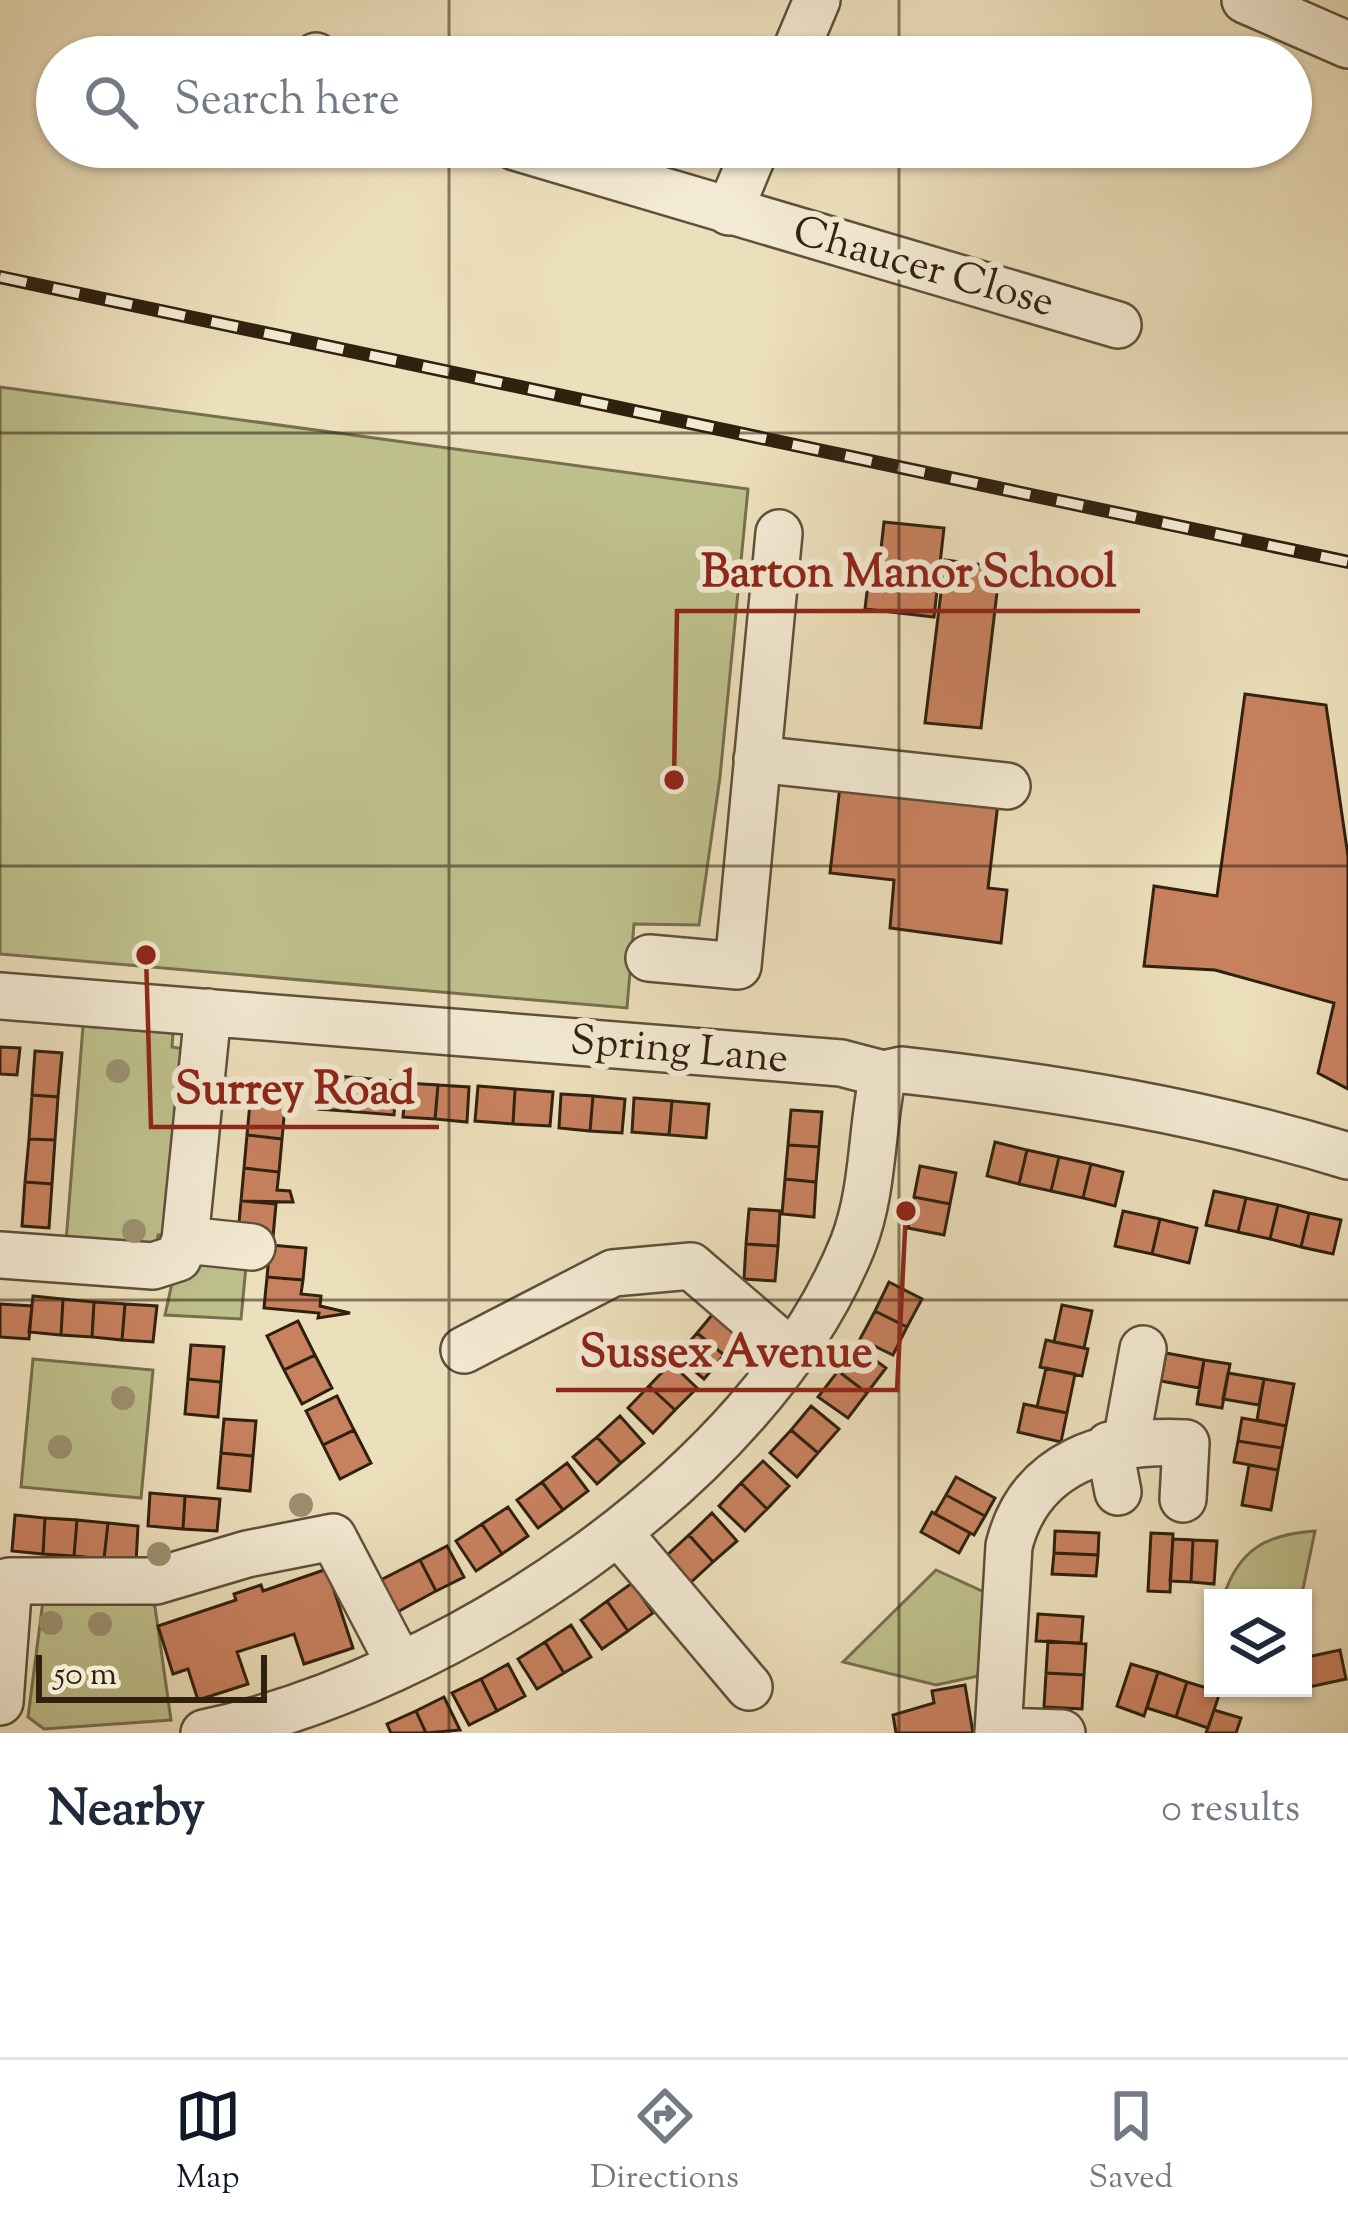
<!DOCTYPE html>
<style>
:root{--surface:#fff;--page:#f2f2f3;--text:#1f2937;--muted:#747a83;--line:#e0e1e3;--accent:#111827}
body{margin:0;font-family:"Sorts Mill Goudy",serif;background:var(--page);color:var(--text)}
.controls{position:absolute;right:36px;bottom:36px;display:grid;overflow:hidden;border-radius:0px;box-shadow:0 3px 9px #0004}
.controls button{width:108px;height:108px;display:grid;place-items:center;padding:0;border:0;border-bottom:3px solid var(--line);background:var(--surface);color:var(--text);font:60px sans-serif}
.scale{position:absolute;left:36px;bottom:30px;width:231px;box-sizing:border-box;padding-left:12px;border:6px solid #30210f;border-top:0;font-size:33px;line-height:42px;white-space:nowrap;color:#30210f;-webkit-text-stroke:9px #f3ead3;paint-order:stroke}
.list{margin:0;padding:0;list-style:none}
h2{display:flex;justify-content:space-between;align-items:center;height:156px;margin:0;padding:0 48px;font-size:51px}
h2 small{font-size:39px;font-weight:400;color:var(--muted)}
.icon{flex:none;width:66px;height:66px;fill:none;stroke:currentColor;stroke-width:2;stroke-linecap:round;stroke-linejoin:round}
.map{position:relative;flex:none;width:1348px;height:1733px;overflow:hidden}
.search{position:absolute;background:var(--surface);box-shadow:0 3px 9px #0004;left:36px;right:36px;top:36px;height:132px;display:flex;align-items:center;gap:30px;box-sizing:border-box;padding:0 42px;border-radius:66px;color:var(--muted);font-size:45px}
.sheet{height:324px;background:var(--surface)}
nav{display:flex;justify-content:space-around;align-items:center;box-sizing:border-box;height:168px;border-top:3px solid var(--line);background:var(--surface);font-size:33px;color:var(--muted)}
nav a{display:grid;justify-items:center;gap:6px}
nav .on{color:var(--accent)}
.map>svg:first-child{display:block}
</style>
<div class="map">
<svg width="1348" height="1733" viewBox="0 0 1348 1733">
<rect width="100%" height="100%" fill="#ecdfbb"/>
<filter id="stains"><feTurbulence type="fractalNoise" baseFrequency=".00167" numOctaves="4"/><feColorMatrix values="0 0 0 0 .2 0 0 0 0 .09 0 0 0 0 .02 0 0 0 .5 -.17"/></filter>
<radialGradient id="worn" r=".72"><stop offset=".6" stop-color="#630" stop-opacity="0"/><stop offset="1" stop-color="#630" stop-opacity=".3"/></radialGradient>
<path fill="#bec08c" stroke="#77704e" stroke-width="3" d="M0,387L748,489L720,777L699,925L634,924L627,1008L0,954Z
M83,1026L173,1033L172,1047L184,1049L169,1235H158L156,1249L66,1242Z
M202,1263L246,1266L241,1319L165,1315L172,1283Z
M33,1359L153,1370L141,1498L21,1487Z
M1315,1531L1301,1598H1223C1238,1550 1266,1534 1315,1531Z
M936,1570L984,1592L978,1676L936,1685L843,1662Z
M146,1598L155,1607L171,1720L44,1729L28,1717L43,1601Z"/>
<path fill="#c8815f" stroke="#30210f" stroke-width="3" d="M884,522L944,528L934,617L865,609L868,583L877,585Z
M945,560L1000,567L981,728L925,723Z
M1245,694L1326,705L1348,856V1089L1318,1073L1334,1003L1215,970L1144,966L1154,886L1217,896Z
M840,786L998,803L988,888L1007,890L1001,943L890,928L894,880L830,873Z
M0,1047L20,1048L17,1075L0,1074Z
M35,1051L62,1053L58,1097L32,1095Z
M322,1075L360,1078L357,1112L319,1109Z
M360,1078L397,1081L394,1115L357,1112Z
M406,1083L438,1085L435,1119L403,1117Z
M438,1085L469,1087L467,1122L435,1119Z
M478,1086L515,1089L513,1124L475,1121Z
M515,1089L553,1092L550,1126L513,1124Z
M251,1092L286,1095L282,1139L247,1135Z
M561,1094L593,1096L590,1131L559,1128Z
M32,1095L58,1097L55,1140L29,1139Z
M593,1096L625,1099L622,1133L590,1131Z
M634,1098L672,1101L669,1135L632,1132Z
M672,1101L709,1104L706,1138L669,1135Z
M791,1110L822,1112L819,1147L788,1145Z
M247,1135L282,1139L279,1172L244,1168Z
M29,1139L55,1140L52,1184L25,1182Z
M995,1142L1027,1150L1019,1184L987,1176Z
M788,1145L819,1147L816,1182L785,1179Z
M1027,1150L1059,1157L1051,1191L1019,1184Z
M1059,1157L1091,1164L1083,1198L1051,1191Z
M1091,1164L1123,1172L1115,1206L1083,1198Z
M920,1166L956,1173L950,1204L914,1197Z
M244,1168L279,1172L277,1190L290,1191L293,1202L241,1201Z
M785,1179L816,1182L814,1217L782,1214Z
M25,1182L52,1184L49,1228L22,1226Z
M1214,1191L1246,1198L1238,1232L1206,1225Z
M914,1197L950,1204L944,1235L908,1228Z
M1246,1198L1278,1205L1270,1239L1238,1232Z
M241,1201L276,1204L273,1237L238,1233Z
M1278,1205L1309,1213L1301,1247L1270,1239Z
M749,1209L780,1211L778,1246L746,1244Z
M1123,1211L1160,1219L1152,1254L1115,1246Z
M1309,1213L1341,1220L1333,1254L1301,1247Z
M1160,1219L1197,1228L1189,1263L1152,1254Z
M746,1244L778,1246L775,1281L744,1279Z
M270,1245L306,1248L303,1280L267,1277Z
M267,1277L303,1280L301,1294L321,1296L320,1306L350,1313L318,1318L319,1313L264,1308Z
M889,1282L922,1299L907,1327L875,1311Z
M33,1296L63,1299L61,1335L29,1332Z
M63,1299L94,1302L92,1337L61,1335Z
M94,1302L125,1304L122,1340L92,1337Z
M0,1304L32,1306L29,1339L0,1337Z
M125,1304L157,1306L153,1342L122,1340Z
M1062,1305L1092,1311L1084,1348L1054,1342Z
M717,1309L744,1332L724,1355L697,1333Z
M875,1311L907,1327L893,1355L860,1339Z
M298,1321L315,1355L284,1370L267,1336Z
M697,1333L724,1355L704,1379L677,1356Z
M1046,1340L1088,1349L1082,1376L1040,1367Z
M191,1345L224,1347L221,1382L188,1379Z
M856,1346L886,1368L867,1393L838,1371Z
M1166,1353L1204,1360L1199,1388L1161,1381Z
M315,1355L332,1388L302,1404L284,1370Z
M1204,1360L1230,1364L1222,1408L1197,1404Z
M671,1363L697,1388L675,1410L649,1386Z
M1046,1368L1075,1374L1067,1413L1037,1407Z
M838,1371L867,1393L848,1418L818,1397Z
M1228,1373L1264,1379L1259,1405L1223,1399Z
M188,1379L221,1382L218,1417L185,1414Z
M1264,1379L1294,1384L1286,1426L1257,1420Z
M649,1386L675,1410L653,1433L628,1408Z
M337,1396L354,1430L323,1445L306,1411Z
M1024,1404L1067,1413L1061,1442L1018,1432Z
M811,1406L839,1429L818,1453L791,1430Z
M620,1416L644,1443L621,1463L597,1437Z
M1242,1418L1286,1426L1282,1448L1238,1441Z
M224,1419L256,1421L253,1456L221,1453Z
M354,1430L371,1463L340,1479L323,1445Z
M791,1430L818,1453L797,1477L770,1453Z
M597,1437L621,1463L597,1484L573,1457Z
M1238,1441L1282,1448L1278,1470L1234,1462Z
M221,1453L253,1456L250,1491L218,1488Z
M763,1461L789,1486L767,1509L741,1483Z
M567,1463L588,1491L563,1510L542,1482Z
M1249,1465L1278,1470L1271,1510L1242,1505Z
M956,1477L995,1498L985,1516L946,1495Z
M542,1482L563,1510L538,1528L517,1500Z
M741,1483L767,1509L745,1531L719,1506Z
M150,1493L185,1496L183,1529L148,1526Z
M946,1495L985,1516L974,1535L935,1514Z
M185,1496L220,1499L217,1531L183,1529Z
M508,1507L528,1536L502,1554L482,1524Z
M932,1512L970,1533L959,1553L921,1532Z
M712,1513L737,1541L713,1562L689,1535Z
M15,1515L45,1518L43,1554L12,1551Z
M45,1518L77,1520L74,1556L43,1554Z
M77,1520L108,1523L104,1559L74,1556Z
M108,1523L138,1526L136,1562L104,1559Z
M482,1524L502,1554L476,1571L456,1541Z
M1055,1531L1099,1533L1098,1555L1054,1553Z
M1151,1533L1173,1534L1170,1592L1148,1591Z
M689,1535L713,1562L690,1583L666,1556Z
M1173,1539L1193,1540L1191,1582L1170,1581Z
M1193,1540L1217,1541L1214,1584L1191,1582Z
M447,1546L464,1577L436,1591L420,1560Z
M1054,1553L1098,1555L1096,1576L1052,1574Z
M420,1560L436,1591L390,1616L373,1584Z
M327,1569L353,1648L304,1664L294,1634L237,1652L248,1684L198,1700L188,1669L173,1674L158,1626L236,1600L234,1594L261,1585L263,1591Z
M632,1583L653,1613L628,1631L607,1601Z
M607,1601L628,1631L602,1649L581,1620Z
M1038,1614L1083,1617L1081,1643L1036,1641Z
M571,1625L591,1657L564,1673L545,1642Z
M1048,1641L1086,1644L1084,1675L1046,1673Z
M545,1642L564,1673L537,1689L518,1659Z
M1340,1650L1346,1679L1309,1687L1303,1658Z
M508,1664L525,1696L497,1711L481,1679Z
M1131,1664L1158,1672L1144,1716L1117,1706Z
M1158,1672L1187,1682L1176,1717L1147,1708Z
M1046,1673L1084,1675L1082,1709L1044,1707Z
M481,1679L497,1711L469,1725L452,1693Z
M1187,1682L1220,1692L1208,1728L1176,1717Z
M965,1685L973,1733H896L893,1715L934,1703L932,1691Z
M444,1697L460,1730L426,1733L416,1711Z
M1214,1710L1241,1718L1236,1733H1206Z
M416,1711L426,1733H391L387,1724Z"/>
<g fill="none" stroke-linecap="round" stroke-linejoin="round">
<defs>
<path id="minor" d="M1245,0L1348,45
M316,56V57
M793,57L817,0
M515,147L1118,325
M729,212L756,147
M757,759L1007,786
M649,958L738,966L779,533
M0,996L841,1063L883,1074L902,1070C1054,1087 1202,1111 1348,1156
M185,1240L252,1247
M0,1255L153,1266L178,1258L185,1240L208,1012
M464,1350L613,1273L691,1266L791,1352
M1126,1442L1143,1349
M1109,1445L1118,1492
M618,1532L749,1687
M0,1702L9,1581H156L247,1554L333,1537L400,1665
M998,1731L1062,1733
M204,1733C444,1683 759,1479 853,1244C874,1190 871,1130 883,1074
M998,1733L1009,1546C1030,1461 1108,1439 1186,1443L1183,1499"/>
</defs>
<use href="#minor" stroke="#5f503a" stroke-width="50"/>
<use href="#minor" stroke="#f3ead3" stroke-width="45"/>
<defs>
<path id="rail" d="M0,277L1348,562"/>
</defs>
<use href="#rail" stroke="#30210f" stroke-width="14"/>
<use href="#rail" stroke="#f3ead3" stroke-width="9" stroke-dasharray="27" stroke-linecap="butt"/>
</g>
<g fill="#9c9171">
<circle cx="118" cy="1071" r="12"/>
<circle cx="134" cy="1231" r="12"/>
<circle cx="123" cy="1398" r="12"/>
<circle cx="60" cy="1447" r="12"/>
<circle cx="301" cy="1505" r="12"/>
<circle cx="159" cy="1554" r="12"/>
<circle cx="51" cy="1623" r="12"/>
<circle cx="100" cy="1624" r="12"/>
</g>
<path fill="none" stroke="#30210f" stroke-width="3" stroke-opacity="0.55" d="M449,0V57M899,0V57M449,147V1733M899,147V1733M0,433H1348M0,866H1348M0,1300H1348"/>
<g text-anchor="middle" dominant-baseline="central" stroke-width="12" stroke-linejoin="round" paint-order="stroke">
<g font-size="42" fill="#30210f" stroke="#f3ead3">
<text transform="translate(923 269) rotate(16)">Chaucer Close</text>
<text transform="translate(679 1052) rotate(5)">Spring Lane</text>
</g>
</g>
<path fill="none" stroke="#8f2418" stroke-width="4.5" d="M674 780L677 611H1140M146 955L151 1127H439M906 1211L897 1390H556"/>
<g fill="#8f2418" stroke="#f3ead3" stroke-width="4.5">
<circle cx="674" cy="780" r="12"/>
<circle cx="146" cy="955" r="12"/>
<circle cx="906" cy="1211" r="12"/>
</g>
<g font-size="45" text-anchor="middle" font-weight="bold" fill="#8f2418" stroke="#f3ead3" stroke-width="12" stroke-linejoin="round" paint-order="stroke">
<text x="909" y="586">Barton Manor School</text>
<text x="295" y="1103">Surrey Road</text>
<text x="726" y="1366">Sussex Avenue</text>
</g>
<rect width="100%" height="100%" filter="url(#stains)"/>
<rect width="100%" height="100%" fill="url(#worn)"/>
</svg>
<div class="controls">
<button><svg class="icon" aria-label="layers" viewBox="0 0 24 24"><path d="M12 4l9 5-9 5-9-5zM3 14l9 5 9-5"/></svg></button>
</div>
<div class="scale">50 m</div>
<div class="search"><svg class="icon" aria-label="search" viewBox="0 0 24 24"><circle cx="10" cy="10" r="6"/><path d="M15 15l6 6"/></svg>Search here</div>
</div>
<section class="sheet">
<h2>Nearby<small>0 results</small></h2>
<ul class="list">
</ul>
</section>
<nav>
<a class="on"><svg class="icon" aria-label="map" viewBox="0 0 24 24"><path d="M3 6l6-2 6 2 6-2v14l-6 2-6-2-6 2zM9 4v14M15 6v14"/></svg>Map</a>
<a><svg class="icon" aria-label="directions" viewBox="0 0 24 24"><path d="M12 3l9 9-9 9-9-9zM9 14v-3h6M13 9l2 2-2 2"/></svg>Directions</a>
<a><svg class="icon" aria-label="saved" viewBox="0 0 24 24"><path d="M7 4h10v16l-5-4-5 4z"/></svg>Saved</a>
</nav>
